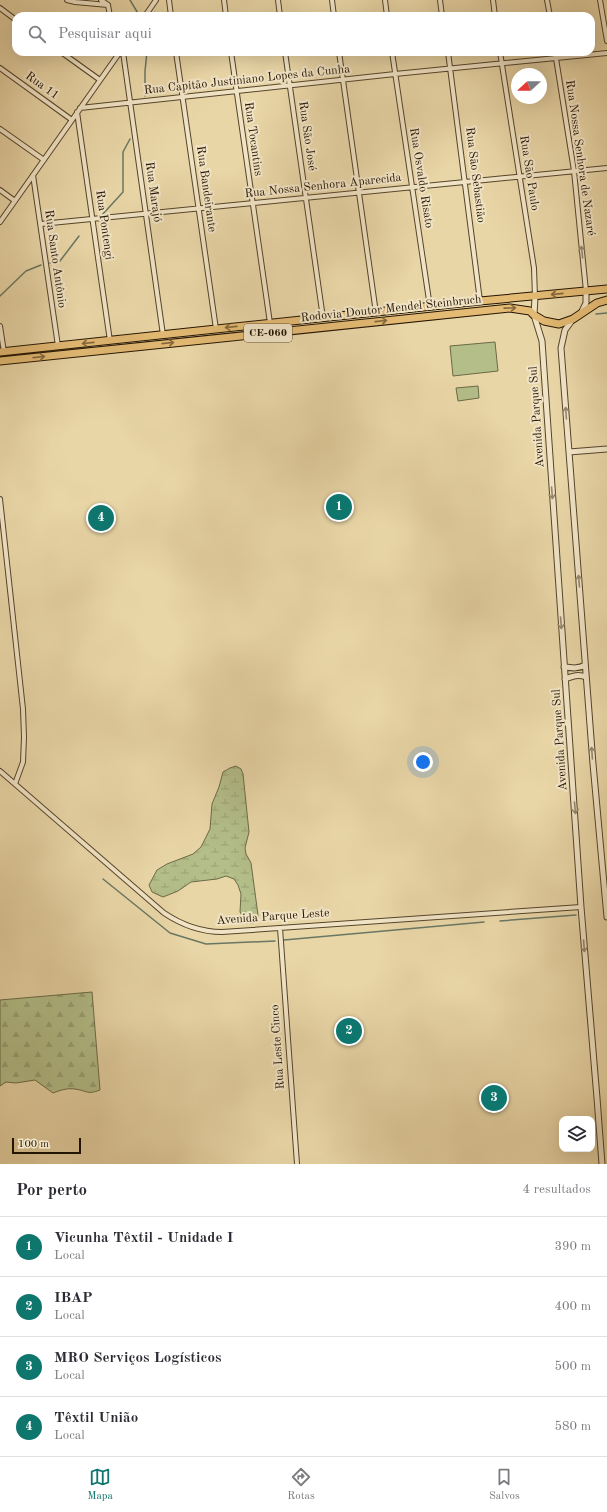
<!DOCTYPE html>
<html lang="pt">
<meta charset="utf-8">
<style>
:root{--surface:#fff;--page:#f7f7f7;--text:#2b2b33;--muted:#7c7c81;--line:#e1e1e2;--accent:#0f766e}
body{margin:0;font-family:"Old Standard TT",serif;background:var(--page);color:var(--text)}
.controls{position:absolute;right:12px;bottom:12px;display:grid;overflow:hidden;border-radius:8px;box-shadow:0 4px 16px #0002}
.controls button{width:36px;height:36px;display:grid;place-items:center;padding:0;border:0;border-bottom:1px solid var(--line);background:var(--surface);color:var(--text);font:20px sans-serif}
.compass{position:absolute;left:511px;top:68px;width:36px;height:36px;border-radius:50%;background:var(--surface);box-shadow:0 4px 16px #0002;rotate:248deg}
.scale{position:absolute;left:12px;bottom:10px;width:69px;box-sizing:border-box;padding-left:4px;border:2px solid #241502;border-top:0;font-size:11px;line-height:14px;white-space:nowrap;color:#241502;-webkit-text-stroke:3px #f1e4c6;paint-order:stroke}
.you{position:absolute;left:423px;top:762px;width:14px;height:14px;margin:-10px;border:3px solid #fff;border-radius:50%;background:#1a73e8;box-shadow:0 0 0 6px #1a73e833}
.badge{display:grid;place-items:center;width:26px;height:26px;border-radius:50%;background:var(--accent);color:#fff;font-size:13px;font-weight:700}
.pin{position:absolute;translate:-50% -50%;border:2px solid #fff;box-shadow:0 1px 4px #0006}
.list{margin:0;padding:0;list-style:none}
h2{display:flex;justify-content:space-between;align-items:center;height:52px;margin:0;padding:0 16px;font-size:17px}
h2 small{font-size:13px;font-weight:400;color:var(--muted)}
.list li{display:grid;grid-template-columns:26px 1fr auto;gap:12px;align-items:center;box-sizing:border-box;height:60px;padding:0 16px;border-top:1px solid var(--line)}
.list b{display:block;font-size:15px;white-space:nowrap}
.list p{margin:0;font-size:13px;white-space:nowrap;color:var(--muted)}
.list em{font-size:13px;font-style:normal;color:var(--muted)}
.icon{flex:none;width:22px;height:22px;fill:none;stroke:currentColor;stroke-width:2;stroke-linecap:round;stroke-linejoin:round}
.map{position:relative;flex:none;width:607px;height:1164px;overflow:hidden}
.search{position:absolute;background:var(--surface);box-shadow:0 4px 16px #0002;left:12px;right:12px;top:12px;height:44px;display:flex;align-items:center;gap:10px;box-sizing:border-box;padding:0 14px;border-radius:12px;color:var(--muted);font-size:15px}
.sheet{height:292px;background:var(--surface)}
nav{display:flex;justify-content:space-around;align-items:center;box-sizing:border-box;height:56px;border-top:1px solid var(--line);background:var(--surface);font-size:11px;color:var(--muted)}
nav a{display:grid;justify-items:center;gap:2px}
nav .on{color:var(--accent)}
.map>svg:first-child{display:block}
</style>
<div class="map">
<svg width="607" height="1164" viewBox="0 0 607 1164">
<defs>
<pattern id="forest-firs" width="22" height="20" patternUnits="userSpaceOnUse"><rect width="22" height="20" fill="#b3be89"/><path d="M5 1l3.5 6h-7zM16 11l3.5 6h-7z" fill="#9aa275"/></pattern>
<pattern id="wetland-marsh" width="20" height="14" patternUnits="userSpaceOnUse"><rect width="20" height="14" fill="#b3be89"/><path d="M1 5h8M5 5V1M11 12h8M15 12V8" fill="none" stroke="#9aa275"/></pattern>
</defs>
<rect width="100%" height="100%" fill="#e9d6a7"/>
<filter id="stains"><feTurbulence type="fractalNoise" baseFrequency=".005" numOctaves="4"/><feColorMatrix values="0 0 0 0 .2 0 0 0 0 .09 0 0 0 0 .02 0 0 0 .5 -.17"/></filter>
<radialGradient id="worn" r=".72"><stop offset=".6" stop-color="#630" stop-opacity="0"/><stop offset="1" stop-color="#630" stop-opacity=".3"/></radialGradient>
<path fill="url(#forest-firs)" stroke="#6c6a46" d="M92,992L100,1090C87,1095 88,1091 75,1089C67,1088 61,1090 53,1093L35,1080L16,1083L6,1082L0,1086V1000Z"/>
<path fill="url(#wetland-marsh)" stroke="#6c6a46" d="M236,766L241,769L243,774L249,832L245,848L246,854L251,863L258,915L257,921L253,923H246L240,912L241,894L238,885L234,879L226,876L217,879L191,882L178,891L163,897L152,892L149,885L157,870L167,864L193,854L201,847L210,829L212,804L219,787L223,772L230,768Z"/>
<path fill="#b3be89" stroke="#6c6a46" d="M495,342L498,371L453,376L450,346Z
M478,386L479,398L458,401L456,388Z"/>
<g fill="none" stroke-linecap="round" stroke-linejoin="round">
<path stroke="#697764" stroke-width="1.5" d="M130,0L139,15
M145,96V71L147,52
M102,215L123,192V152L130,139
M50,263L60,261L79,236
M0,296L26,271L41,265
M596,314L607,313
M103,879L170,933L206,944L275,941
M500,921L576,915
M284,940L484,922"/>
<defs>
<path id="minor" d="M67,0L75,2L108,5
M101,0L108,5
M169,0L171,16
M224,0L226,16
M278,0L280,16
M332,0L334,16
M385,0L387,16
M440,0L442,16
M493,0L495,16
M547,0L550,16
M600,0L607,41
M108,5L110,16
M0,8L16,20
M145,16L156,0
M61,52L100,80
M123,52L163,335
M176,52L216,329
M231,52L270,323
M285,52L323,318
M339,52L376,313
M392,52L430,307
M448,52L480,301
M500,52L534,268L535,297
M555,52L574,171L586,291
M0,68L72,120
M80,108L395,74L607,53
M77,112L110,341
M0,129L44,160
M33,175L58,346
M0,190L15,201
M0,222L120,52
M41,224L607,168
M0,326L4,352
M0,499L23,709L24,737L23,762L15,784
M0,771L164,913C182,925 200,932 222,932L581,907
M280,928L297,1164"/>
<path id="tertiary" d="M535,297L534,315L542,341L581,907L597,1098L602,1164
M581,313L586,303V291
M573,319L565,330L561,348L593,764L607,917
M569,452L607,449
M564,667C572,668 579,669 585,665
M565,679C573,676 578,674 586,677"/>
<path id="trunk" d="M0,352L480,301L607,289
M0,361L510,308L530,311L534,315L544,321L559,324L573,319L597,303L607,300"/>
</defs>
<use href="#minor" stroke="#55452b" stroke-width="6"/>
<use href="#tertiary" stroke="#55452b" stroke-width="7"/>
<use href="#trunk" stroke="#241502" stroke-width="9"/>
<use href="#minor" stroke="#f1e4c6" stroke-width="4"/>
<use href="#tertiary" stroke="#f1e4c6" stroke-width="5"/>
<use href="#trunk" stroke="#e4bb74" stroke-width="7"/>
</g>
<defs><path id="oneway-shaft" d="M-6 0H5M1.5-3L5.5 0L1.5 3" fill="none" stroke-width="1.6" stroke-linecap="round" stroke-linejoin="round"/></defs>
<g stroke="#95876e">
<use href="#oneway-shaft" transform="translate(582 252) rotate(-96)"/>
<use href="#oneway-shaft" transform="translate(566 413) rotate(-94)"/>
<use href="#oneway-shaft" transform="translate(552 493) rotate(86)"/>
<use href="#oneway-shaft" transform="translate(579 581) rotate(-94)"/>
<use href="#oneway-shaft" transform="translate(561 623) rotate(86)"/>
<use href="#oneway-shaft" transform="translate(592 753) rotate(-94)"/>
<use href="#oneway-shaft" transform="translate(575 808) rotate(85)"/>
<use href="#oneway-shaft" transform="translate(584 946) rotate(86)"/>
</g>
<g stroke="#84683b">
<use href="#oneway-shaft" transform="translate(557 294) rotate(174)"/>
<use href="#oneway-shaft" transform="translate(510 308) rotate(-1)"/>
<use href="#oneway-shaft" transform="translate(381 321) rotate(-6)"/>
<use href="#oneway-shaft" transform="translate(231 327) rotate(174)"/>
<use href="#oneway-shaft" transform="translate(88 343) rotate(174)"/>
<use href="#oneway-shaft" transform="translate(168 343) rotate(-6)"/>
<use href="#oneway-shaft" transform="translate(39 357) rotate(-6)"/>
</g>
<g text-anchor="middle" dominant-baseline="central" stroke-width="4" stroke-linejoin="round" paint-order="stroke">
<rect fill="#f1e4c6" stroke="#62533d" stroke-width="1" x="244" y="324" width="48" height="18" rx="3"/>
<g font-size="11" font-weight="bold" fill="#241502">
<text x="268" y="333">CE-060</text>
</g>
<g font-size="12" fill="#241502" stroke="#f1e4c6">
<text transform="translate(247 80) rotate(-6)">Rua Capitão Justiniano Lopes da Cunha</text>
<text transform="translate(42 86) rotate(36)">Rua 11</text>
<text transform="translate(307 136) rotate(82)">Rua São José</text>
<text transform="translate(253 139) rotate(82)">Rua Tocantins</text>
<text transform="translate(580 158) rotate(82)">Rua Nossa Senhora de Nazaré</text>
<text transform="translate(529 173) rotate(81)">Rua São Paulo</text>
<text transform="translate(475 175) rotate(83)">Rua São Sebastião</text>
<text transform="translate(421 178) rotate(81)">Rua Osvaldo Risato</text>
<text transform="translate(323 186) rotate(-6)">Rua Nossa Senhora Aparecida</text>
<text transform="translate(206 189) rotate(82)">Rua Bandeirante</text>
<text transform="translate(153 192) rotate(82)">Rua Marajó</text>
<text transform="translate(104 225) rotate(82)">Rua Pontengi</text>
<text transform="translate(55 259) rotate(82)">Rua Santo Antônio</text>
<text transform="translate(391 309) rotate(-6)">Rodovia Doutor Mendel Steinbruch</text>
<text transform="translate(537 417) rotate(-94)">Avenida Parque Sul</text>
<text transform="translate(560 740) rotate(-94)">Avenida Parque Sul</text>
<text transform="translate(273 917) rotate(-4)">Avenida Parque Leste</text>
<text transform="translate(278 1047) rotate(-94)">Rua Leste Cinco</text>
</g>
</g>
<rect width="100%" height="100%" filter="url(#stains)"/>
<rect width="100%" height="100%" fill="url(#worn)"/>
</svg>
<div class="controls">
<button><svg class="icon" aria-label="layers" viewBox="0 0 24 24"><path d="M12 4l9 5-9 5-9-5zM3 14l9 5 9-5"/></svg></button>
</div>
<svg class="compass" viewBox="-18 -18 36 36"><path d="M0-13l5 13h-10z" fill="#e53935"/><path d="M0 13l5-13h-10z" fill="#7c7c81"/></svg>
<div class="scale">100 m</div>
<div class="you"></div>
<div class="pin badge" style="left:339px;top:507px">1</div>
<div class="pin badge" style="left:349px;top:1031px">2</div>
<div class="pin badge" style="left:494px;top:1098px">3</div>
<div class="pin badge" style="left:101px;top:518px">4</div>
<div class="search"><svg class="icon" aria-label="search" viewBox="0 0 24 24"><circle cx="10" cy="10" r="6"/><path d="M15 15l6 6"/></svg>Pesquisar aqui</div>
</div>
<section class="sheet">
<h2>Por perto<small>4 resultados</small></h2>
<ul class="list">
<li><span class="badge">1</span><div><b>Vicunha Têxtil - Unidade I</b><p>Local</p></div><em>390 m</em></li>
<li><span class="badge">2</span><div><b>IBAP</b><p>Local</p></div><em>400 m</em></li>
<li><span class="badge">3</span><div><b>MRO Serviços Logísticos</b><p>Local</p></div><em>500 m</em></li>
<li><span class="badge">4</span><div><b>Têxtil União</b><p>Local</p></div><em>580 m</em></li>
</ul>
</section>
<nav>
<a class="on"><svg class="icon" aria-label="map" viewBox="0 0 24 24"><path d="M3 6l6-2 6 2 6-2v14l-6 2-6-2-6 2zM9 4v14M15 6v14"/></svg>Mapa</a>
<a><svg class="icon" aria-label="directions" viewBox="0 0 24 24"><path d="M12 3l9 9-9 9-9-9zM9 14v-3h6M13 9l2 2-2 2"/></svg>Rotas</a>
<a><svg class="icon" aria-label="saved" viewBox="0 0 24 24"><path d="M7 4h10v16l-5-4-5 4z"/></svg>Salvos</a>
</nav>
